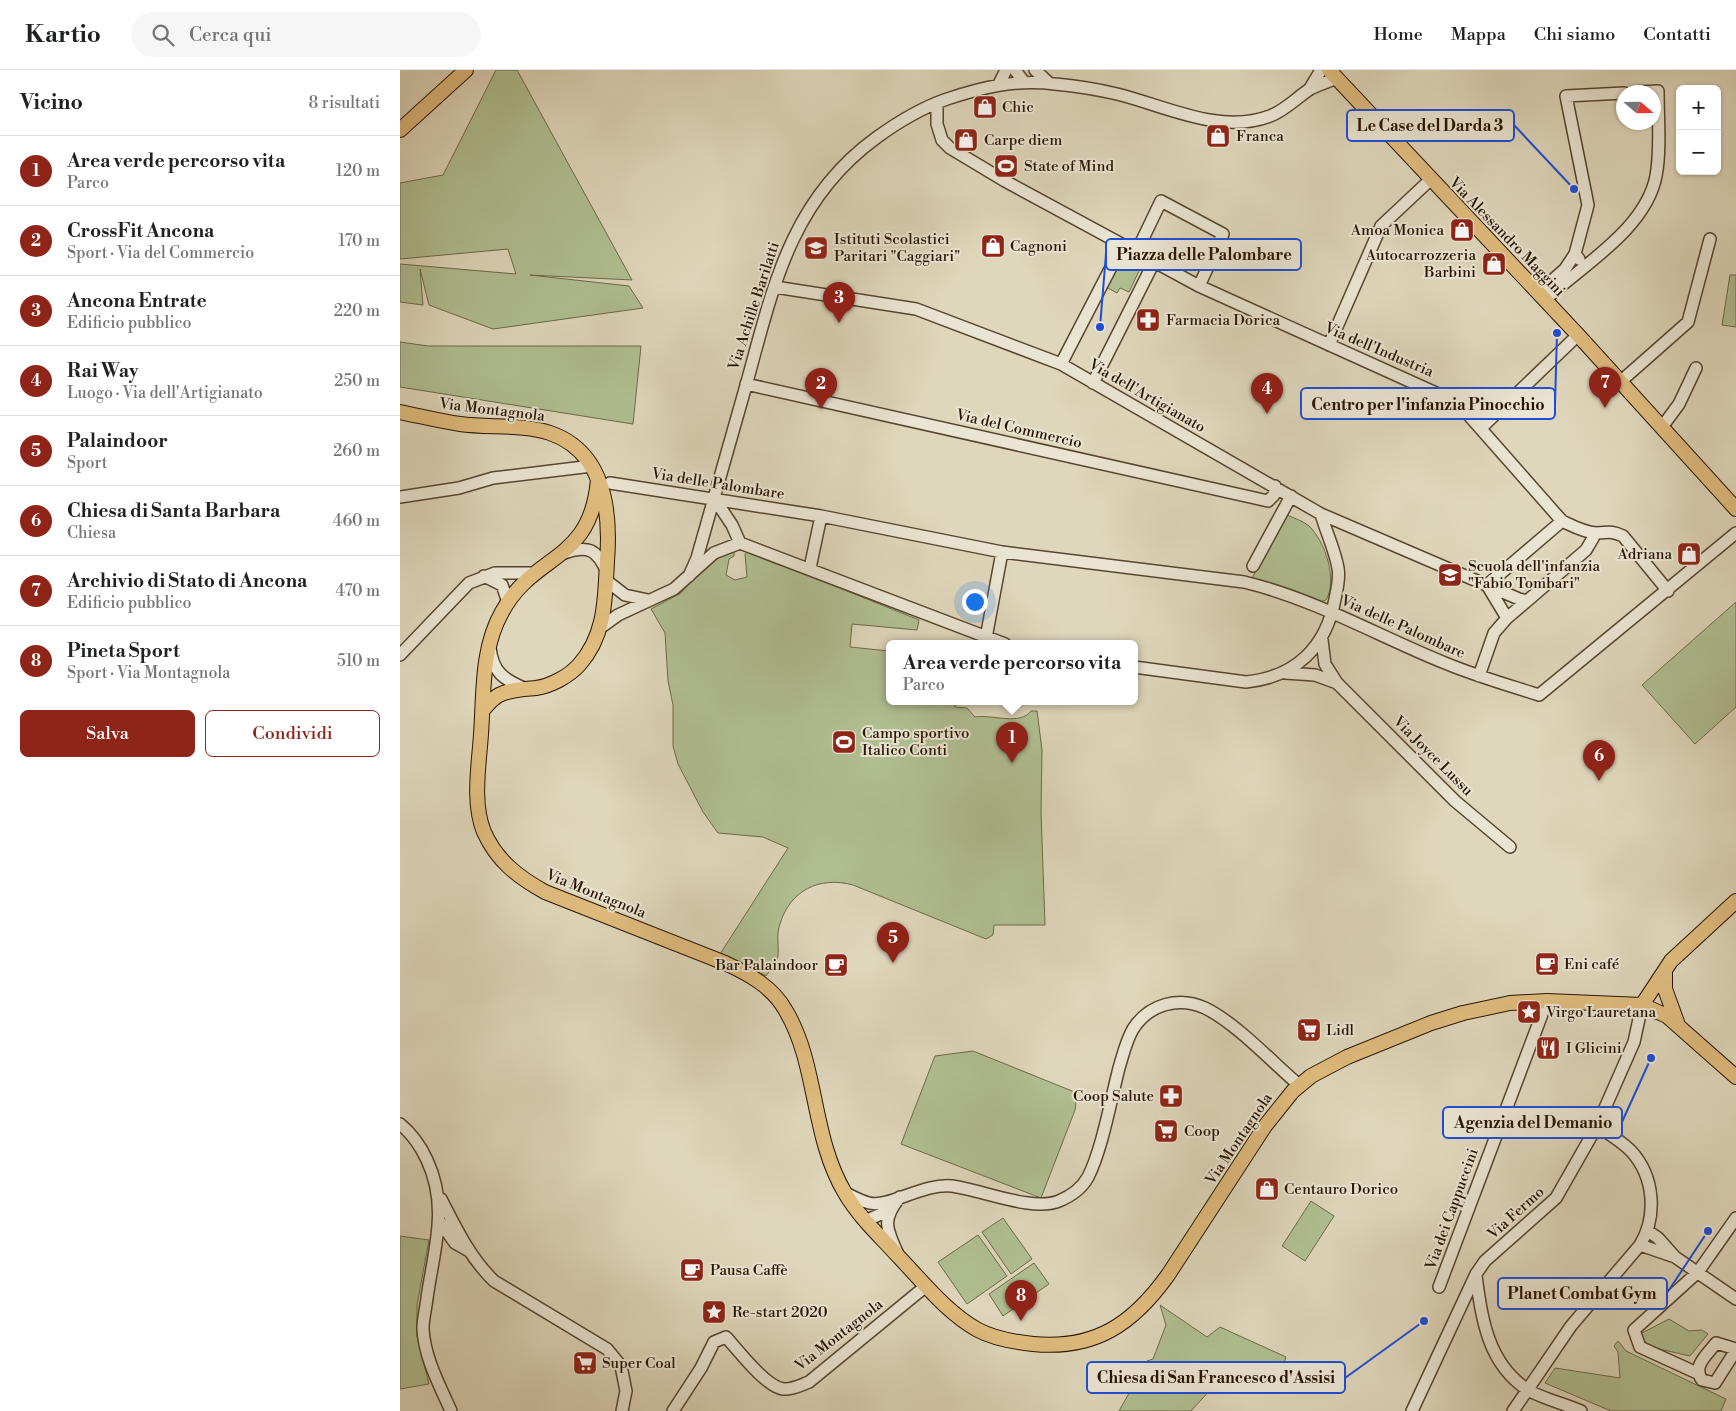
<!DOCTYPE html>
<html lang="it">
<meta charset="utf-8">
<style>
:root{--surface:#fff;--page:#f6f6f6;--text:#202124;--muted:#757577;--line:#e0e0e0;--accent:#8f2418}
body{margin:0;font-family:"Libre Bodoni",serif;background:var(--page);color:var(--text)}
.controls{position:absolute;right:15px;top:15px;display:grid;overflow:hidden;border-radius:8px;box-shadow:0 1px 4px #0004}
.controls button{width:45px;height:45px;display:grid;place-items:center;padding:0;border:0;border-bottom:1px solid var(--line);background:var(--surface);color:var(--text);font:25px sans-serif}
.compass{position:absolute;left:1216px;top:15px;width:45px;height:45px;border-radius:50%;background:var(--surface);box-shadow:0 1px 4px #0004;rotate:110deg}
.you{position:absolute;left:574px;top:531px;width:18px;height:18px;margin:-12px;border:4px solid #fff;border-radius:50%;background:#1a73e8;box-shadow:0 0 0 8px #1a73e833}
.badge{display:grid;place-items:center;width:32px;height:32px;border-radius:50%;background:var(--accent);color:#fff;font-size:16px;font-weight:700}
.pin{position:absolute;translate:-50% -41px;filter:drop-shadow(0 1px 2px #0008)}
.pin::after{content:'';position:absolute;top:26px;width:18px;height:15px;background:inherit;clip-path:polygon(0 0,100% 0,50% 100%)}
.popup{position:absolute;left:486px;top:570px;width:252px;height:65px;box-sizing:border-box;display:grid;place-content:center;border-radius:8px;background:var(--surface);filter:drop-shadow(0 1px 4px #0005);font-size:16px;white-space:nowrap;color:var(--muted)}
.popup b{font-size:19px;color:var(--text)}
.popup::after{content:'';position:absolute;left:50%;top:100%;margin-left:-10px;border:10px solid transparent;border-top-color:var(--surface)}
.list{margin:0;padding:0;list-style:none}
h2{display:flex;justify-content:space-between;align-items:center;height:65px;margin:0;padding:0 20px;font-size:21px}
h2 small{font-size:16px;font-weight:400;color:var(--muted)}
.list li{display:grid;grid-template-columns:32px 1fr auto;gap:15px;align-items:center;box-sizing:border-box;height:70px;padding:0 20px;border-top:1px solid var(--line)}
.list b{display:block;font-size:19px;white-space:nowrap}
.list p{margin:0;font-size:16px;white-space:nowrap;color:var(--muted)}
.list em{font-size:16px;font-style:normal;color:var(--muted)}
.actions{display:flex;gap:10px;padding:15px 20px}
.actions a{flex:1;padding:11px 0;border:1px solid var(--accent);border-radius:8px;text-align:center;font-size:18px;color:var(--accent)}
.actions .main{background:var(--accent);color:#fff}
.icon{flex:none;width:28px;height:28px;fill:none;stroke:currentColor;stroke-width:2;stroke-linecap:round;stroke-linejoin:round}
.map{position:relative;flex:none;width:1336px;height:1341px;overflow:hidden}
header{display:flex;align-items:center;gap:30px;box-sizing:border-box;height:70px;padding:0 25px;background:var(--surface);border-bottom:1px solid var(--line)}
header strong{font-size:24px}
nav{display:flex;gap:28px;margin-inline-start:auto;font-size:18px}
.search{width:350px;height:45px;background:var(--page);display:flex;align-items:center;gap:12px;box-sizing:border-box;padding:0 18px;border-radius:28px;color:var(--muted);font-size:19px}
main{display:flex}
aside{flex:1;background:var(--surface)}
.map>svg:first-child{display:block}
</style>
<header>
<strong>Kartio</strong>
<div class="search"><svg class="icon" aria-label="search" viewBox="0 0 24 24"><circle cx="10" cy="10" r="6"/><path d="M15 15l6 6"/></svg>Cerca qui</div>
<nav><a>Home</a><a>Mappa</a><a>Chi siamo</a><a>Contatti</a></nav>
</header>
<main>
<aside>
<h2>Vicino<small>8 risultati</small></h2>
<ul class="list">
<li><span class="badge">1</span><div><b>Area verde percorso vita</b><p>Parco</p></div><em>120 m</em></li>
<li><span class="badge">2</span><div><b>CrossFit Ancona</b><p>Sport · Via del Commercio</p></div><em>170 m</em></li>
<li><span class="badge">3</span><div><b>Ancona Entrate</b><p>Edificio pubblico</p></div><em>220 m</em></li>
<li><span class="badge">4</span><div><b>Rai Way</b><p>Luogo · Via dell'Artigianato</p></div><em>250 m</em></li>
<li><span class="badge">5</span><div><b>Palaindoor</b><p>Sport</p></div><em>260 m</em></li>
<li><span class="badge">6</span><div><b>Chiesa di Santa Barbara</b><p>Chiesa</p></div><em>460 m</em></li>
<li><span class="badge">7</span><div><b>Archivio di Stato di Ancona</b><p>Edificio pubblico</p></div><em>470 m</em></li>
<li><span class="badge">8</span><div><b>Pineta Sport</b><p>Sport · Via Montagnola</p></div><em>510 m</em></li>
</ul>
<div class="actions"><a class="main">Salva</a><a>Condividi</a></div>
</aside>
<div class="map">
<svg width="1336" height="1341" viewBox="0 0 1336 1341">
<rect width="100%" height="100%" fill="#dfd7bc"/>
<filter id="stains"><feTurbulence type="fractalNoise" baseFrequency=".004" numOctaves="4"/><feColorMatrix values="0 0 0 0 .2 0 0 0 0 .09 0 0 0 0 .02 0 0 0 .5 -.17"/></filter>
<radialGradient id="worn" r=".72"><stop offset=".6" stop-color="#630" stop-opacity="0"/><stop offset="1" stop-color="#630" stop-opacity=".3"/></radialGradient>
<path fill="#b0bf92" stroke="#6c6a49" d="M96,0H117L232,210L130,205L229,216L243,238L93,259L29,235L20,199L23,235L0,232V194L116,204L108,179L0,189V113L43,105Z
M720,191L739,201L729,222L720,218L717,223L706,217Z
M1330,205H1336V257L1322,255Z
M0,272L28,276H241L233,354L0,317Z
M887,445C894,448 903,451 909,456C925,471 938,510 926,530L920,532L852,508Z
M334,480V486L329,489L326,505L335,510L347,507L345,484L348,481L519,550L517,560L452,554L450,577L489,581L490,632H556L555,637L567,638L575,647C592,644 620,656 631,641H637L642,680L641,742L645,855H594L593,865L586,869L453,815C420,806 390,820 380,854C376,865 379,875 378,886C377,892 370,900 366,906L320,884L388,778L363,767L318,763L303,742L278,694L273,676V635L268,611L265,563L251,539L281,523L304,496Z
M1336,532V637L1295,674L1242,615Z
M573,981L677,1023L675,1040L641,1128L501,1074L535,986Z
M911,1131L934,1146L905,1191L882,1176Z
M603,1148L632,1189L611,1204L582,1162Z
M578,1165L607,1206L567,1234L538,1192Z
M0,1166L29,1170L17,1235V1266L29,1314L0,1319Z
M634,1193L649,1214L603,1246L589,1224Z
M760,1235L807,1267L820,1257L886,1287L875,1318L833,1295L791,1341H719L747,1291L753,1289L766,1255Z
M1269,1249L1289,1261L1302,1260L1308,1264L1290,1286L1246,1276L1240,1264Z
M1218,1271L1226,1281L1326,1329L1321,1341H1211L1145,1313L1155,1298L1220,1308L1218,1282L1214,1276Z"/>
<g fill="none" stroke-linecap="round" stroke-linejoin="round">
<defs>
<path id="minor" d="M615,0L624,12
M635,0L649,13
M599,14L606,0
M909,20L921,0
M537,33V54L542,70L550,78L605,111L799,216L1058,333L1162,451C1173,456 1183,462 1196,463C1208,463 1210,460 1223,466L1268,521
M736,183L761,131L823,164L799,216
M1175,184L1188,135L1166,26L1224,23
M375,217L516,239L661,294L921,444L1119,529L1127,531L1186,480L1196,463
M1138,223L1165,199L1175,184L1179,189
M1145,230C1181,196 1246,159 1256,106C1261,79 1258,49 1258,21L1237,22
M929,275L981,156L1030,110
M661,294L722,176
M1220,312L1288,252L1310,169
M693,313L754,192
M346,314L868,431L874,425L875,416
M1262,357L1279,334L1296,298
M1081,358L1178,265
M210,413L421,446L602,482L844,512C915,529 978,566 1045,593C1076,606 1108,615 1139,625L1336,463
M0,427L59,418L93,408L192,396
M314,428L332,455L340,473L605,574
M164,483C188,475 197,479 207,502
M853,496L891,426
M410,498L421,446
M84,506L102,515L108,532
M289,506L297,488C314,429 330,371 347,312C373,217 391,130 476,68C498,52 521,38 547,29C583,17 617,9 655,14C676,16 696,19 717,24C766,36 820,65 870,46C886,40 896,28 910,19C918,15 928,12 936,8
M207,511L225,525L248,530
M1107,548L1127,531
M200,558L218,545L274,519L314,483L340,473
M586,568L602,482
M922,570L925,594L937,613L1055,731L1110,777
M90,578C93,602 103,609 124,618
M0,585L69,513L95,503H137
M734,597L846,612C895,607 926,578 935,529C937,519 940,509 938,498C935,480 926,462 921,444
M885,603L915,605L937,613
M1079,606L1094,563L1107,548L1087,515L1162,451
M0,1054C11,1063 21,1077 27,1090C49,1137 34,1179 27,1228C26,1238 23,1249 23,1258C24,1287 40,1316 51,1341
M444,1122C452,1126 460,1131 469,1133C490,1138 522,1113 552,1116C582,1120 633,1142 659,1131C671,1126 682,1118 688,1107C702,1080 711,1029 719,998C723,985 726,971 733,959C749,934 779,926 805,938C836,953 872,992 899,1015
M41,1129C56,1158 70,1188 94,1211L207,1279L221,1296L226,1321L222,1341
M465,1151L490,1140
M40,1152L55,1173L69,1181
M1248,1161L1258,1168L1274,1186
M1240,1175L1275,1187L1336,1229
M497,1182C486,1158 482,1149 500,1127
M1076,1206C1082,1250 1088,1294 1128,1320C1139,1327 1167,1335 1181,1341
M1039,1217L1147,931
M1336,1279L1316,1273C1307,1285 1292,1296 1302,1310L1315,1313L1336,1280
M1297,1303L1240,1277L1234,1260L1298,1202L1336,1148
M273,1341L301,1298L314,1272L326,1267C338,1280 365,1316 383,1319C392,1320 401,1315 409,1312L526,1216
M1012,1341L1076,1204L1085,1191L1156,1128L1197,1056L1234,972L1242,935
M1113,1341L1171,1256L1240,1175C1257,1147 1255,1107 1231,1081C1221,1071 1209,1064 1197,1056"/>
<path id="major" d="M929,0L1178,265L1336,439
M0,60L66,0
M0,342C20,346 40,351 60,354C89,358 123,354 150,363C205,382 211,441 207,491C205,528 206,565 179,595C169,606 151,616 136,618C124,619 111,619 99,625C93,628 88,634 83,640
M198,409C191,494 134,482 102,542C81,579 84,623 81,664C79,695 72,733 84,762C97,791 118,807 145,822L325,893C349,904 373,917 386,941C418,995 411,1066 445,1123C459,1147 479,1165 498,1186C522,1211 547,1243 578,1260C595,1269 614,1272 633,1274C695,1280 733,1254 768,1205L865,1056L893,1021L911,1006L947,987L1031,953L1063,943L1110,933L1147,931L1242,935L1267,946L1336,1007
M1265,902V919L1277,952
M1242,935L1271,891L1336,831"/>
</defs>
<use href="#minor" stroke="#56452f" stroke-width="14"/>
<use href="#major" stroke="#281400" stroke-width="16"/>
<use href="#minor" stroke="#eae5d3" stroke-width="11"/>
<use href="#major" stroke="#e0bc7e" stroke-width="14"/>
</g>
<defs>
<symbol id="shop-square" viewBox="-11 -11 22 22"><rect x="-9" y="-9" width="18" height="18" rx="4" fill="#8f2418" stroke="#eae5d3"/><path d="M-5-2.5h2.3a2.7 3.5 0 0 1 5.4 0H5L5.5 6h-11ZM-1.5-2.5h3a1.5 2.3 0 0 0-3 0Z" fill="#fff"/></symbol>
<symbol id="stadium-square" viewBox="-11 -11 22 22"><rect x="-9" y="-9" width="18" height="18" rx="4" fill="#8f2418" stroke="#eae5d3"/><path d="M0-5a6.5 5 0 1 0 0 10a6.5 5 0 1 0 0-10ZM-3.5-1.8h7v3.6h-7Z" fill="#fff"/></symbol>
<symbol id="school-square" viewBox="-11 -11 22 22"><rect x="-9" y="-9" width="18" height="18" rx="4" fill="#8f2418" stroke="#eae5d3"/><path d="M0-5L7-2L0 1L-7-2ZM-4 1L0 2.5L4 1V4Q0 6-4 4Z" fill="#fff"/></symbol>
<symbol id="pharmacy-square" viewBox="-11 -11 22 22"><rect x="-9" y="-9" width="18" height="18" rx="4" fill="#8f2418" stroke="#eae5d3"/><path d="M-2-6h4v4h4v4h-4v4h-4v-4h-4v-4h4Z" fill="#fff"/></symbol>
<symbol id="cafe-square" viewBox="-11 -11 22 22"><rect x="-9" y="-9" width="18" height="18" rx="4" fill="#8f2418" stroke="#eae5d3"/><path d="M-5.5-4.5H6V0H3Q3 3.5 0 3.5H-2.5Q-5.5 3.5-5.5 0ZM3-3.2v2h1.7v-2ZM-6 4.5H4V6H-6Z" fill="#fff"/></symbol>
<symbol id="sight-square" viewBox="-11 -11 22 22"><rect x="-9" y="-9" width="18" height="18" rx="4" fill="#8f2418" stroke="#eae5d3"/><path d="M0-6L1.8-2.2L6-1.7L2.9 1.2L3.7 5.4L0 3.3L-3.7 5.4L-2.9 1.2L-6-1.7L-1.8-2.2Z" fill="#fff"/></symbol>
<symbol id="supermarket-square" viewBox="-11 -11 22 22"><rect x="-9" y="-9" width="18" height="18" rx="4" fill="#8f2418" stroke="#eae5d3"/><path d="M-6-5.5h2.5l.6 2H6L4.5 2H-2.5L-4.4-4H-6ZM-1.5 3.2a1.3 1.3 0 1 0 .1 0ZM3 3.2a1.3 1.3 0 1 0 .1 0Z" fill="#fff"/></symbol>
<symbol id="restaurant-square" viewBox="-11 -11 22 22"><rect x="-9" y="-9" width="18" height="18" rx="4" fill="#8f2418" stroke="#eae5d3"/><path d="M-5-6h1v4h1v-4h1v4h1v-4h1v5L-1.5 .5V6h-2V.5L-5-1ZM5-6V6H3V1.5H1.5Q1.5-4 5-6Z" fill="#fff"/></symbol>
</defs>
<g fill-rule="evenodd">
<use href="#shop-square" x="571" y="23" width="28" height="28"/>
<use href="#shop-square" x="804" y="52" width="28" height="28"/>
<use href="#shop-square" x="552" y="56" width="28" height="28"/>
<use href="#stadium-square" x="592" y="82" width="28" height="28"/>
<use href="#shop-square" x="1048" y="146" width="28" height="28"/>
<use href="#shop-square" x="579" y="162" width="28" height="28"/>
<use href="#school-square" x="402" y="164" width="28" height="28"/>
<use href="#shop-square" x="1080" y="180" width="28" height="28"/>
<use href="#pharmacy-square" x="734" y="236" width="28" height="28"/>
<use href="#shop-square" x="1275" y="470" width="28" height="28"/>
<use href="#school-square" x="1036" y="491" width="28" height="28"/>
<use href="#stadium-square" x="430" y="658" width="28" height="28"/>
<use href="#cafe-square" x="1133" y="880" width="28" height="28"/>
<use href="#cafe-square" x="422" y="881" width="28" height="28"/>
<use href="#sight-square" x="1115" y="928" width="28" height="28"/>
<use href="#supermarket-square" x="895" y="946" width="28" height="28"/>
<use href="#restaurant-square" x="1134" y="964" width="28" height="28"/>
<use href="#pharmacy-square" x="757" y="1012" width="28" height="28"/>
<use href="#supermarket-square" x="752" y="1047" width="28" height="28"/>
<use href="#shop-square" x="853" y="1105" width="28" height="28"/>
<use href="#cafe-square" x="278" y="1186" width="28" height="28"/>
<use href="#sight-square" x="300" y="1228" width="28" height="28"/>
<use href="#supermarket-square" x="171" y="1279" width="28" height="28"/>
</g>
<g text-anchor="middle" dominant-baseline="central" stroke-width="4" stroke-linejoin="round" paint-order="stroke">
<g font-size="15" fill="#281400" stroke="#eae5d3" text-anchor="start">
<text x="602" y="37">Chic</text>
<text x="836" y="66">Franca</text>
<text x="584" y="70">Carpe diem</text>
<text x="624" y="96">State of Mind</text>
<text x="1044" y="160" text-anchor="end">Amoa Monica</text>
<text x="434" y="169">Istituti Scolastici<tspan x="434" dy="17">Paritari "Caggiari"</tspan></text>
<text x="610" y="176">Cagnoni</text>
<text x="1076" y="185" text-anchor="end">Autocarrozzeria<tspan x="1076" dy="17">Barbini</tspan></text>
<text x="766" y="250">Farmacia Dorica</text>
<text x="1272" y="484" text-anchor="end">Adriana</text>
<text x="1068" y="496">Scuola dell'infanzia<tspan x="1068" dy="17">"Fabio Tombari"</tspan></text>
<text x="462" y="663">Campo sportivo<tspan x="462" dy="17">Italico Conti</tspan></text>
<text x="1164" y="894">Eni café</text>
<text x="418" y="895" text-anchor="end">Bar Palaindoor</text>
<text x="1146" y="942">Virgo Lauretana</text>
<text x="926" y="960">Lidl</text>
<text x="1166" y="978">I Glicini</text>
<text x="754" y="1026" text-anchor="end">Coop Salute</text>
<text x="784" y="1061">Coop</text>
<text x="884" y="1119">Centauro Dorico</text>
<text x="310" y="1200">Pausa Caffè</text>
<text x="332" y="1242">Re-start 2020</text>
<text x="202" y="1293">Super Coal</text>
</g>
<g font-size="15" fill="#281400" stroke="#eae5d3">
<text transform="translate(1107 167) rotate(46)">Via Alessandro Maggini</text>
<text transform="translate(354 236) rotate(-72)">Via Achille Barilatti</text>
<text transform="translate(979 280) rotate(23)">Via dell'Industria</text>
<text transform="translate(747 326) rotate(30)">Via dell'Artigianato</text>
<text transform="translate(92 340) rotate(7)">Via Montagnola</text>
<text transform="translate(619 359) rotate(13)">Via del Commercio</text>
<text transform="translate(318 414) rotate(9)">Via delle Palombare</text>
<text transform="translate(1003 557) rotate(24)">Via delle Palombare</text>
<text transform="translate(1033 686) rotate(45)">Via Joyce Lussu</text>
<text transform="translate(196 824) rotate(22)">Via Montagnola</text>
<text transform="translate(839 1069) rotate(-56)">Via Montagnola</text>
<text transform="translate(1052 1139) rotate(-70)">Via dei Cappuccini</text>
<text transform="translate(1116 1143) rotate(-42)">Via Fermo</text>
<text transform="translate(439 1265) rotate(-38)">Via Montagnola</text>
</g>
</g>
<path fill="none" stroke="#1d4ed8" stroke-width="2" d="M1174 119L1114 55M700 257L706 184M1157 263L1155 334M1251 988L1222 1052M1308 1161L1267 1223M1024 1251L945 1308"/>
<g fill="#1d4ed8" stroke="#eae5d3" stroke-width="2">
<circle cx="1174" cy="119" r="5"/>
<circle cx="700" cy="257" r="5"/>
<circle cx="1157" cy="263" r="5"/>
<circle cx="1251" cy="988" r="5"/>
<circle cx="1308" cy="1161" r="5"/>
<circle cx="1024" cy="1251" r="5"/>
</g>
<g fill="#eae5d3" stroke="#1d4ed8" stroke-width="2">
<rect x="947" y="40" width="167" height="31" rx="5"/>
<rect x="706" y="169" width="195" height="31" rx="5"/>
<rect x="901" y="318" width="254" height="31" rx="5"/>
<rect x="1043" y="1037" width="179" height="31" rx="5"/>
<rect x="1098" y="1208" width="169" height="31" rx="5"/>
<rect x="687" y="1292" width="258" height="31" rx="5"/>
</g>
<g font-size="16" text-anchor="middle" font-weight="bold" fill="#281400">
<text x="1030" y="61">Le Case del Darda 3</text>
<text x="804" y="190">Piazza delle Palombare</text>
<text x="1028" y="340">Centro per l'infanzia Pinocchio</text>
<text x="1133" y="1058">Agenzia del Demanio</text>
<text x="1182" y="1229">Planet Combat Gym</text>
<text x="816" y="1313">Chiesa di San Francesco d'Assisi</text>
</g>
<rect width="100%" height="100%" filter="url(#stains)"/>
<rect width="100%" height="100%" fill="url(#worn)"/>
</svg>
<div class="controls">
<button>+</button>
<button>−</button>
</div>
<svg class="compass" viewBox="-18 -18 36 36"><path d="M0-13l5 13h-10z" fill="#e53935"/><path d="M0 13l5-13h-10z" fill="#757577"/></svg>
<div class="you"></div>
<div class="pin badge" style="left:612px;top:693px">1</div>
<div class="popup"><b>Area verde percorso vita</b>Parco</div>
<div class="pin badge" style="left:421px;top:339px">2</div>
<div class="pin badge" style="left:439px;top:253px">3</div>
<div class="pin badge" style="left:867px;top:344px">4</div>
<div class="pin badge" style="left:493px;top:893px">5</div>
<div class="pin badge" style="left:1199px;top:711px">6</div>
<div class="pin badge" style="left:1205px;top:338px">7</div>
<div class="pin badge" style="left:621px;top:1251px">8</div>
</div>
</main>
